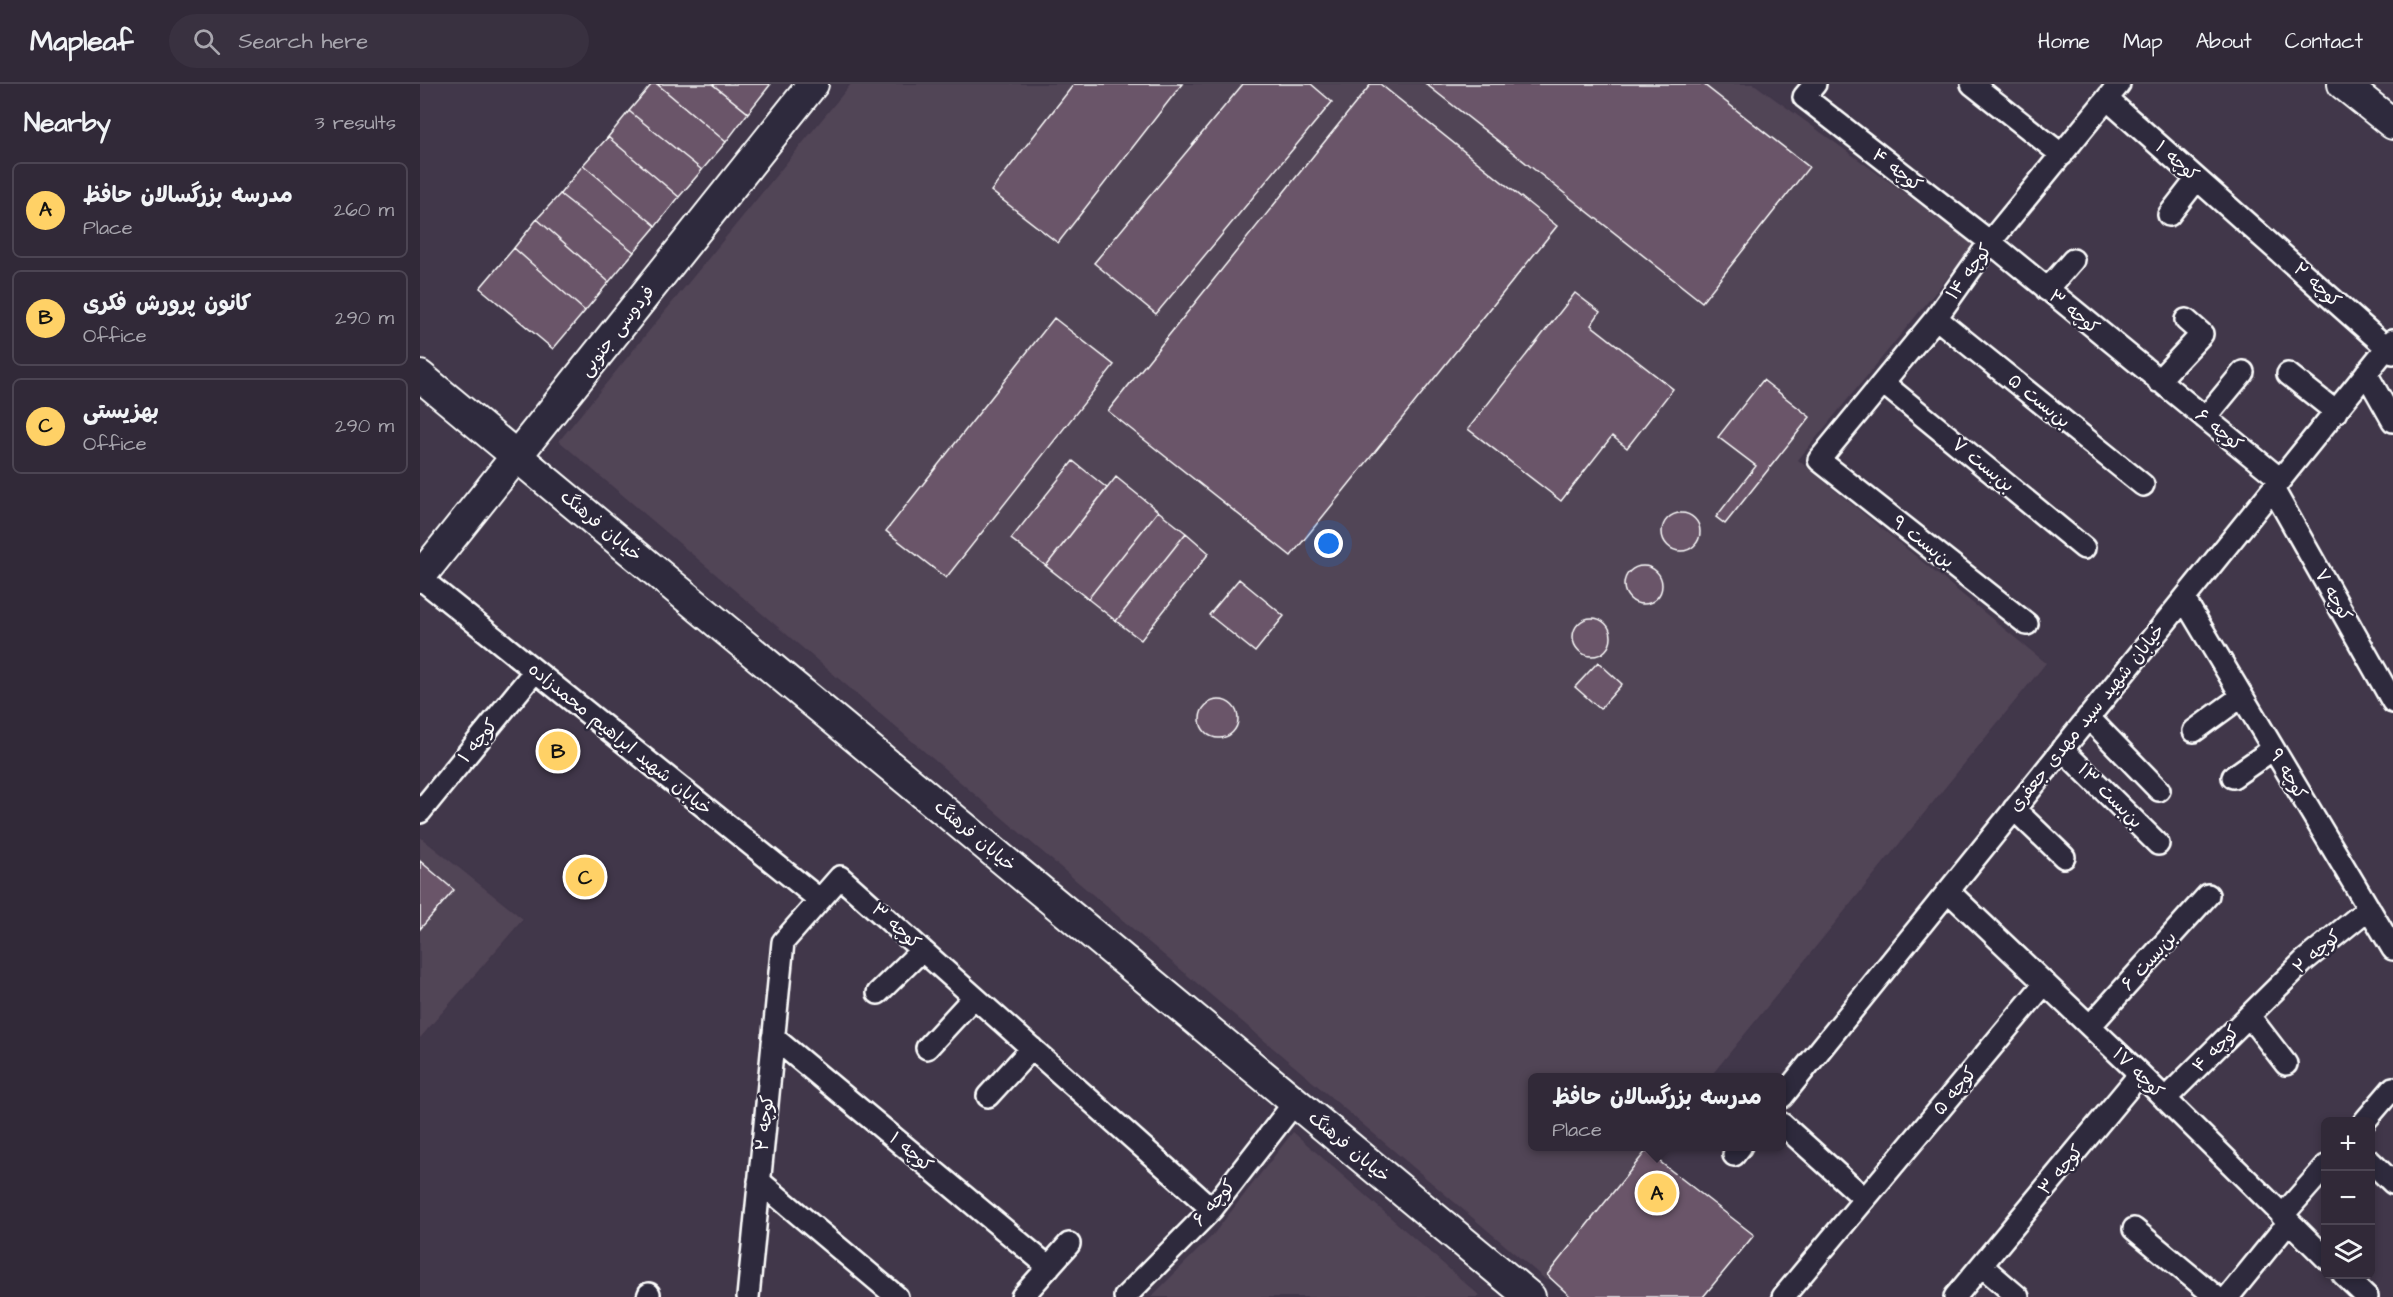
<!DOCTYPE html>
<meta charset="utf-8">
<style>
:root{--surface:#312938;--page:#393140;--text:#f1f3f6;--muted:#a8a6ae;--line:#4c4553;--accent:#ffd166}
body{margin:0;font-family:"Architects Daughter","Playpen Sans Arabic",sans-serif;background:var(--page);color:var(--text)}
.controls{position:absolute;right:18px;bottom:18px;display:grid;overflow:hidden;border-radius:9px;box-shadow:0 3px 9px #0003}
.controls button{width:54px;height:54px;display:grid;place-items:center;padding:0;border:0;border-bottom:2px solid var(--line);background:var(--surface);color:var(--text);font:30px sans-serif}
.you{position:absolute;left:909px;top:460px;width:21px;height:21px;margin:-15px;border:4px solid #fff;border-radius:50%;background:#1a73e8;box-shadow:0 0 0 9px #1a73e833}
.badge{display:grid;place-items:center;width:39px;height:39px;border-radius:50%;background:var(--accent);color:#111;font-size:20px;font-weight:700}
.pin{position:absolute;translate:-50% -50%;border:3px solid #fff;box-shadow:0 2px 6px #0006}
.popup{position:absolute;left:1108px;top:989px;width:258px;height:78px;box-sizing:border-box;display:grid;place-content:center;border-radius:9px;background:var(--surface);filter:drop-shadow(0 2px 4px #0005);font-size:20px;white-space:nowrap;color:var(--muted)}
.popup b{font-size:22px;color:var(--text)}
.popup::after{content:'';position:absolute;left:50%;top:100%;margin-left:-12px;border:12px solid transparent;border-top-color:var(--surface)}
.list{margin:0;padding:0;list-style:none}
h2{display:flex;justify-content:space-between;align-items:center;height:78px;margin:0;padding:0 24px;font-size:26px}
h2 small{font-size:20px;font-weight:400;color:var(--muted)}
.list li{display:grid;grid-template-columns:39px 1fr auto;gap:18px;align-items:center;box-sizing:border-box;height:96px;margin:0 12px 12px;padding:0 12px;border:2px solid var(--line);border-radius:9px}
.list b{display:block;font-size:22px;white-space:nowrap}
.list p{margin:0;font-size:20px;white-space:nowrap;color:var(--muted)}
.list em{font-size:20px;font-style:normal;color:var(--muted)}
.icon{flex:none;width:33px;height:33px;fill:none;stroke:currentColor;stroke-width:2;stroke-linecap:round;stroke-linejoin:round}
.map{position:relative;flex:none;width:1973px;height:1213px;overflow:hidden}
header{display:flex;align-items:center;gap:36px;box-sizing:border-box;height:84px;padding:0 30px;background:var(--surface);border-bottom:2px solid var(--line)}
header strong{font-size:28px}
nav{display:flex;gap:33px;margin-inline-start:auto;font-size:21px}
.search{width:420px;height:54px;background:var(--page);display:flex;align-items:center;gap:15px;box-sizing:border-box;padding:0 21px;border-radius:33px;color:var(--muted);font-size:22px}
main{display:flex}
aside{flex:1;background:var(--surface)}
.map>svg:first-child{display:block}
</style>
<header>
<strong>Mapleaf</strong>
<div class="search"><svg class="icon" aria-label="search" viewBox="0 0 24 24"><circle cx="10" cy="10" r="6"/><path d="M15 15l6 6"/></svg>Search here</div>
<nav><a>Home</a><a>Map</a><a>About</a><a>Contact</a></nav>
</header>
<main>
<aside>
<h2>Nearby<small>3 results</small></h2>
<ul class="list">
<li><span class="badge">A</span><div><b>مدرسه بزرگسالان حافظ</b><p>Place</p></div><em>260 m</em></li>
<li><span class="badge">B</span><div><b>کانون پرورش فکری</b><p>Office</p></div><em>290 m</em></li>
<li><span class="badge">C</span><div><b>بهزیستی</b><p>Office</p></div><em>290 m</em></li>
</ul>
</aside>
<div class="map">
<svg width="1973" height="1213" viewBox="0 0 1973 1213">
<rect width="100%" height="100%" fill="#41374a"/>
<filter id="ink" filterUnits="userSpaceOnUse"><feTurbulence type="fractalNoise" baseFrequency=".0167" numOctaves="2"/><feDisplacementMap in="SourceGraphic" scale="12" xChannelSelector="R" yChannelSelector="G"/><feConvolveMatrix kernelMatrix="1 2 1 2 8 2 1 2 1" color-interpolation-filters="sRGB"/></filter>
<g filter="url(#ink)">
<path fill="#514456" d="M431,0H1334L1555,160L1378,376L1626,579L1290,993L1112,994V1062L1235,1063L1126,1196L139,357Z
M0,753L103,835L0,954Z
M873,1048L1061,1213H731L792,1152Z"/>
<path fill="#6a5469" stroke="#fff" stroke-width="1.5" d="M232,0H237L306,58L282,86L209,27Z
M237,0H292L328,29L306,58Z
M292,0H349L350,1L328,29Z
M654,0H762L638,159L571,107Z
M823,0H891L912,18L736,230L674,179Z
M951,0H960L1137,142L871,472L688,327Z
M1006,0H1283L1389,83L1282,218Z
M209,27L282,86L259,113L188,53Z
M188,53L259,113L236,142L163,81Z
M163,81L236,142L214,168L140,110Z
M140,110L214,168L189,198L117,135Z
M117,135L189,198L165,227L94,164Z
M94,164L165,227L133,265L60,204Z
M1155,209L1180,228L1171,241L1253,305L1207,364L1192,352L1141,417L1048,345Z
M634,234L694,281L526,494L466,447Z
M1343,296L1390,333L1305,440L1296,433L1336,382L1298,353Z
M653,377L687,404L626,482L591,455Z
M696,393L738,427L668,515L626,482Z
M738,427L766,449L696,537L668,515Z
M1242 448a19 19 0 1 1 38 0a19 19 0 1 1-38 0Z
M766,449L789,469L721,556L696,537Z
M1204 501a19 19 0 1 1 38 0a19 19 0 1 1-38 0Z
M819,495L864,532L835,568L789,531Z
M1153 553a19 19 0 1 1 38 0a19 19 0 1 1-38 0Z
M1178,578L1202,600L1180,625L1155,603Z
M780 635a19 19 0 1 1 38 0a19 19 0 1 1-38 0Z
M0,777L34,806L0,845Z
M1226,1067L1334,1151L1283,1213H1151L1127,1191Z"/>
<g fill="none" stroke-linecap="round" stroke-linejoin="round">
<defs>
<path id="street" d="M1395,0L1384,13L1570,158L1860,395
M1552,0L1642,71
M1687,15L1973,269
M1749,131L1777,95
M1627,206L1653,176
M1516,234L1723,401
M1946,289L1973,337
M1868,290L1916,328
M1738,297L1782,250L1766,236
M1463,299L1664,464
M1785,334L1823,288
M1853,405L1973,618
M0,494L400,816
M1764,515L1973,865
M1607,540L1399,376L1516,234L1570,158L1699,0
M1668,633L1739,706
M1774,647L1822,612
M1642,665L1738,760
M1813,693L1853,665
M1594,725L1644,773
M0,728L115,587
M1528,807L1720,990L1906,1174
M458,909L502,866
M1829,932L1866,980
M1670,942L1788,811
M353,953L629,1183
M507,964L554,913
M568,1012L612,964
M1362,1013L1973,256
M1745,1015L1884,877L1949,824
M1944,1038L1973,1004
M1362,1040L1445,1115
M1314,1071L1321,1062
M1950,1077L1973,1099
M339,1097L477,1213
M1862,1132L1906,1082
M1714,1145L1796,1213
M1562,1182L1598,1213
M1923,1190L1947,1213
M228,1213L229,1210
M328,1213L363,858L420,793L792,1125
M602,1213L649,1160
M705,1213L792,1125L875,1018
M1363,1213L1625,899
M1535,1213L1720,990
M1808,1213L1868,1139"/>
<path id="secondary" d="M1923,0L1973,40
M0,292L1110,1213
M0,493L393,0"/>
</defs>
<use href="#street" stroke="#fff" stroke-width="26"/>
<use href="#secondary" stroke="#fff" stroke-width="34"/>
<use href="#street" stroke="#2f2a3d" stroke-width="21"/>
<use href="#secondary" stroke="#2f2a3d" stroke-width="30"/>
</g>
</g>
<g text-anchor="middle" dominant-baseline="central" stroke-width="5" stroke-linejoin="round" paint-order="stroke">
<g font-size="18" fill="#fff" stroke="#2f2a3d">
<text transform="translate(1757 77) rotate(41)">کوچه ۱</text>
<text transform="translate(1477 86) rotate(38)">کوچه ۴</text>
<text transform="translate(1549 188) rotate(-54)">کوچه ۱۴</text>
<text transform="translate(1897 201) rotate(42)">کوچه ۲</text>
<text transform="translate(1654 228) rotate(39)">کوچه ۳</text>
<text transform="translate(197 247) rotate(-52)">فردوسی جنوبی</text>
<text transform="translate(1619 317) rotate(39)">بن‌بست ۵</text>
<text transform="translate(1799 346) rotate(39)">کوچه ۶</text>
<text transform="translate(1563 381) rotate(39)">بن‌بست ۷</text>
<text transform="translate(181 442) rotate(40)">خیابان فرهنگ</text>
<text transform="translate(1503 458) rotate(38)">بن‌بست ۹</text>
<text transform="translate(1913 511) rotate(61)">کوچه ۷</text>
<text transform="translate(1667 634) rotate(-51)">خیابان شهید سید مهدی جعفری</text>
<text transform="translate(200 655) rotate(39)">خیابان شهید ابراهیم محمدزاده</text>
<text transform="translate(58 657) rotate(-51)">کوچه ۱</text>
<text transform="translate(1868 690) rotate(59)">کوچه ۹</text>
<text transform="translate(1690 712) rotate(45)">بن‌بست ۱۳</text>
<text transform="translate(555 752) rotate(40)">خیابان فرهنگ</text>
<text transform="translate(476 842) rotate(42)">کوچه ۳</text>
<text transform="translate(1897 868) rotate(-41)">کوچه ۲</text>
<text transform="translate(1729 877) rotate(-48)">بن‌بست ۶</text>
<text transform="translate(1796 965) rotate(-45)">کوچه ۴</text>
<text transform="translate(1718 989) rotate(44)">کوچه ۱۷</text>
<text transform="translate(1535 1007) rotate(-50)">کوچه ۵</text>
<text transform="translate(345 1039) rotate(-84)">کوچه ۲</text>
<text transform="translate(929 1063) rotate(40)">خیابان فرهنگ</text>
<text transform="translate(491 1068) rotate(40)">کوچه ۱</text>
<text transform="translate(1641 1086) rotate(-50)">کوچه ۳</text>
<text transform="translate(794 1119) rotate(-49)">کوچه ۶</text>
</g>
</g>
</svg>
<div class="controls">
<button>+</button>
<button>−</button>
<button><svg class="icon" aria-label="layers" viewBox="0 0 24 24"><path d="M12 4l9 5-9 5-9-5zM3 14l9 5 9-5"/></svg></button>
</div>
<div class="you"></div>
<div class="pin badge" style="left:1237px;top:1109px">A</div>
<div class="popup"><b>مدرسه بزرگسالان حافظ</b>Place</div>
<div class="pin badge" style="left:138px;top:667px">B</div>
<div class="pin badge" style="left:165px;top:793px">C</div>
</div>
</main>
